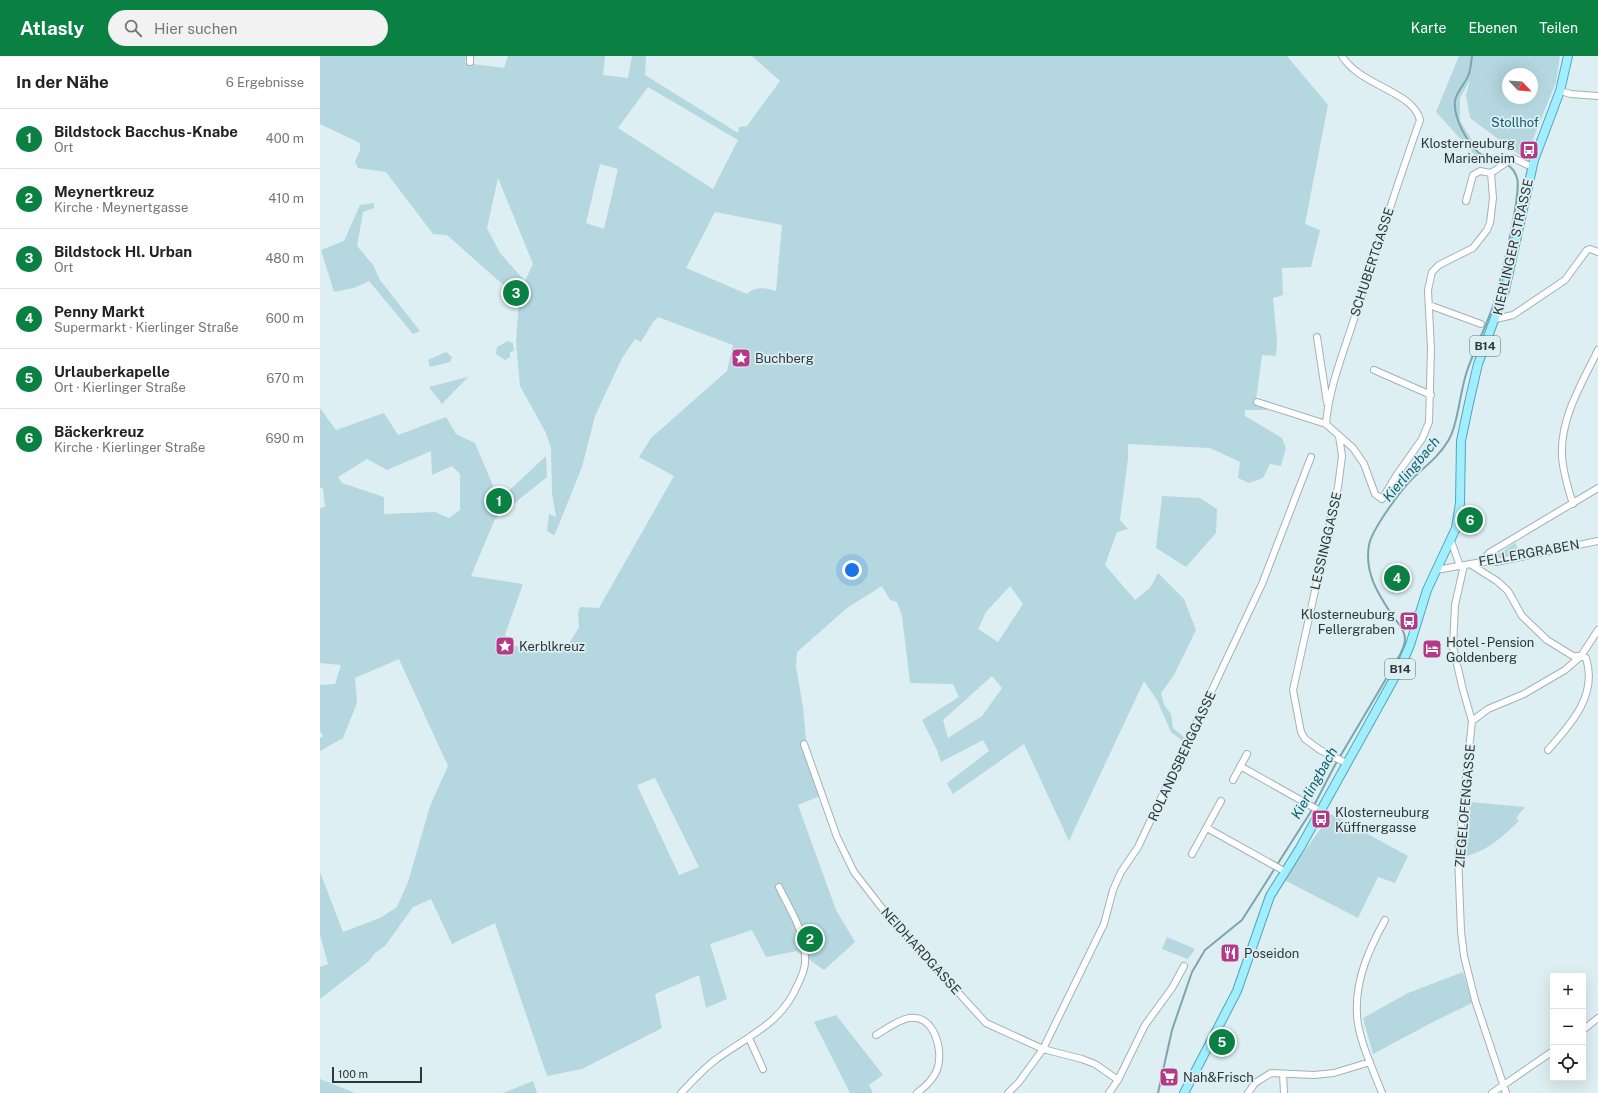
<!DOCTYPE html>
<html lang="de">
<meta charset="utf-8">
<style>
:root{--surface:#fff;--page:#f2f2f2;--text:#222;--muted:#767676;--line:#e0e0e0;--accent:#0b8043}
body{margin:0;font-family:"Public Sans",sans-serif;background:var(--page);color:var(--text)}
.controls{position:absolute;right:12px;bottom:12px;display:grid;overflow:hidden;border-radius:0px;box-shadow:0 4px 16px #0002}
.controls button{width:36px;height:36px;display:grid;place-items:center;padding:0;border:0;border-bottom:1px solid var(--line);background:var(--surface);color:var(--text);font:20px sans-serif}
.compass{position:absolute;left:1182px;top:12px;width:36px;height:36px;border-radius:50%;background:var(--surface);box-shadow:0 4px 16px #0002;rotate:115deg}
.scale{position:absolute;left:12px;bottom:10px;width:90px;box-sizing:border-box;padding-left:4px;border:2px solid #2f3638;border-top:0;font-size:11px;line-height:14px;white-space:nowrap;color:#2f3638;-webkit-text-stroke:3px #ddeff3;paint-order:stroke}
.you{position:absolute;left:532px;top:514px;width:14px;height:14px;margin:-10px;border:3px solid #fff;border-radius:50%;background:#1a73e8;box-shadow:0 0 0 6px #1a73e833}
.badge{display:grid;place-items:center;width:26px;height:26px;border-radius:50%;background:var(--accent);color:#fff;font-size:13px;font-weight:700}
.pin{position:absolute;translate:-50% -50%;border:2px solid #fff;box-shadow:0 1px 4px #0006}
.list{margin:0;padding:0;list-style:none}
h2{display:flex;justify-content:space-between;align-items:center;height:52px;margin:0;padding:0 16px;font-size:17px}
h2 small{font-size:13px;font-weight:400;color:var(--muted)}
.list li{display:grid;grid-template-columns:26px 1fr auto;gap:12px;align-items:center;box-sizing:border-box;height:60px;padding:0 16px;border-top:1px solid var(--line)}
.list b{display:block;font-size:15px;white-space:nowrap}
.list p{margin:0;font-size:13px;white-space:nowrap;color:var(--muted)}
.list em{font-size:13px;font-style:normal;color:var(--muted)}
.icon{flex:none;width:22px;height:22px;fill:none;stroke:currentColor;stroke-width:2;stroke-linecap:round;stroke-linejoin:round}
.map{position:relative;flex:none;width:1278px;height:1037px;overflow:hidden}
header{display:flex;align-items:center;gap:24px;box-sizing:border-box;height:56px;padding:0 20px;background:var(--accent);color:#fff}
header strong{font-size:19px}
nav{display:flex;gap:22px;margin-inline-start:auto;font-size:14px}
.search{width:280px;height:36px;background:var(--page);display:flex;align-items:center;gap:10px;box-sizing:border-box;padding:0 14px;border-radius:22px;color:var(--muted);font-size:15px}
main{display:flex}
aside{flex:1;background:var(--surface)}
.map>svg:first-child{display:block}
</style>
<header>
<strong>Atlasly</strong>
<div class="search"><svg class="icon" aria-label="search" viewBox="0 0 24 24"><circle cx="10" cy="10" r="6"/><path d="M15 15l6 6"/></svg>Hier suchen</div>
<nav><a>Karte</a><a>Ebenen</a><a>Teilen</a></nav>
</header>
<main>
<aside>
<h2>In der Nähe<small>6 Ergebnisse</small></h2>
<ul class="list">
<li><span class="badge">1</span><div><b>Bildstock Bacchus-Knabe</b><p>Ort</p></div><em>400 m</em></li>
<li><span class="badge">2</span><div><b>Meynertkreuz</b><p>Kirche · Meynertgasse</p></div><em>410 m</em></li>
<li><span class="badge">3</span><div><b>Bildstock Hl. Urban</b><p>Ort</p></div><em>480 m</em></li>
<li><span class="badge">4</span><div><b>Penny Markt</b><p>Supermarkt · Kierlinger Straße</p></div><em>600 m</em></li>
<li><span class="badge">5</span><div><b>Urlauberkapelle</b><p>Ort · Kierlinger Straße</p></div><em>670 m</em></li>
<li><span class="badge">6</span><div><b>Bäckerkreuz</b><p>Kirche · Kierlinger Straße</p></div><em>690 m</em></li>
</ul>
</aside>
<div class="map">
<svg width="1278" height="1037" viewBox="0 0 1278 1037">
<rect width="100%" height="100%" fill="#ddeff3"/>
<path fill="#b4d7e0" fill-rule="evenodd" d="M0,0H146L145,7L184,12L188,0H285L283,19L308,22L312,0H326L325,19L418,77L419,71L427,70L460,25L432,0H967L1008,49L985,168L1000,174L991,211L962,212L963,239L953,242L957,285L956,300L942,299L936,344L947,354H925V360L962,382L966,392L961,410L950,408L943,422L929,427L918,422L920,406L890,392L808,388V402L800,464L808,473L797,476L785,509L815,544L830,532L838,517L864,543L876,574L854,619L841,637L844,649L851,658L853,672L866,683L864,686L851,676L837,644L824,625L749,785L704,688L633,738L627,727L669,695L663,684L621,706L617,694L602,664L639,641L633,628L590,627L582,560L577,546L570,544L562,530L527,552L477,596L476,611L483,651L486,683L500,740L478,749L516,854L535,886L504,914L477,895L446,901L432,874L390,888L407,943L386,952L379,919L335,938L342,972L262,1013L227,1020L175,867L132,888L111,843L93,851L65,890L55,897L49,905L0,943V911L8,908L0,879V816L23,876L60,862L77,851L88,826L110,750L128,710L79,603L35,622L37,647L23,682L0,695V682L3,680L0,675V629L15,628L21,609L0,607V452L5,451L3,433L0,431V352L16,374L64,357L78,379L126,361L136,378L155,387L179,444L226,400L227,421L175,463L151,520L203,528L185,579L190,589L208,593L225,590L247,591L259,571L258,557L260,551L279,552L354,420L319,401L331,382L407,315L413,289L338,261L333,266L321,286L315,283L302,302L275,360L262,411L237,473L234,479L227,475L229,458L236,461L232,437L231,392L226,377L200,330L196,286L199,243L127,179L113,178L66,116L38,112L35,106L40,94V87L0,68ZM328,31L418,84L393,133L298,72ZM280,108L298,113L284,173L266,167ZM178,122L213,208L205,225L180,197L167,172ZM395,156L462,169L456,235C445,232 436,230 427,238L366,212ZM111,395L112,419L132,410L140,418V454L129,462L115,456L64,458V441L22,427L18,421L47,403L67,414ZM690,530L703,548L678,586L658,573L666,556ZM672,620L682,632L662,660L628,682L623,664ZM335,722L379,811L359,819L317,729Z
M1139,0H1240L1236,26L1205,103L1150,62L1146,39L1150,24L1140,42V65L1155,89L1163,108L1116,56ZM1188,18H1212V42H1188Z
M54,147V152L43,156L37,190L53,209L60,224L100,275L93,278L49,225L34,232L14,236L1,194L24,185L40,149Z
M188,285L193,287L194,295L190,296V301L185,304L176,298L177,291Z
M126,296L132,301L130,306L110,311L108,304Z
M148,321L122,348L109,331Z
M842,440L880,442L897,453L896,477L866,511L836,492Z
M1195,487L1200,496L1181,501L1177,499Z
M1150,746L1205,751L1196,762L1199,765C1179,783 1170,794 1143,801Z
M1011,758L1088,800L1075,827L1058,821L1038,862L964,824Z
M847,881L875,893L868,903L842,893Z
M1143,916L1152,947L1113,966L1053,998L1043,962L1088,937Z
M516,959L563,1019L549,1029L553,1037H530L494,966Z
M0,1023L35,1037H0Z
M213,1025L217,1037H182H183Z"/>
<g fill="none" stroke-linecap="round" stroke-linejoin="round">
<path stroke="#7da5af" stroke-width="2" d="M838,1037L852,974L872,916L885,894L922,864L990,757L1015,709L1076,606C1080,599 1085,591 1085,583C1085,575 1079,568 1074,562C1059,539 1044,518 1049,489C1052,473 1082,432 1095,420C1107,409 1119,400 1128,385C1138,369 1140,335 1147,315C1156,288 1171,262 1178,234C1182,215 1202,137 1197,122C1192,105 1177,105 1164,100C1149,93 1133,61 1135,45C1136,36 1145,28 1148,20C1151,14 1151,6 1152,0"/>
<defs>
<path id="minor" d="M150,0V6
M1240,35L1251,38L1278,40
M1146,145L1153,119L1160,115L1171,117
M1109,249L1161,268
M1176,263L1193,259L1245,224L1267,194L1270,193L1278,196
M997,281L1007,347
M1054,314L1111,339
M937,346L1006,368L1033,392L1044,408L1055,438L1062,443L1076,420L1102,383L1109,366L1111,293L1108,234L1112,216L1119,209L1153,192L1167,174L1170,167L1173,142L1171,117L1193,102L1212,111
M1006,368C1009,331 1024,295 1035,260C1056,194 1077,129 1100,64C1093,35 1040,30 1022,0
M1019,380L1022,400L1018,431L973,634L981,676L985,683L1000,694L1026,707
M1253,448C1248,432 1243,417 1242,400C1240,362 1262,327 1278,294
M1131,485L1140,510
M1162,506L1169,497L1278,432
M1150,508L1177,525L1188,535L1202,560L1227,584L1253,600H1261L1266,602C1278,639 1251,668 1228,694
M1144,509L1135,549L1133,591L1143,634L1152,665L1138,800L1141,875L1144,900L1155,944L1186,1037
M1116,514L1162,506H1176L1278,485
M1152,665L1168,653L1204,638L1245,614L1261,600L1278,574
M484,688L517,781L534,816L565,856L666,967L723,993L762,1003L775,1008L798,1024
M920,710L1000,755
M913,724L927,698
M887,772L964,815
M872,798L901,745
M1263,974L1278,962
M556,979C566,973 578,964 589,962C615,958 624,996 617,1014C613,1024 605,1031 597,1037
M429,982L443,1013
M963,1018L964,1037
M361,1037C371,1027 382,1014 394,1005C427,980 461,969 478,928C482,920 486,911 485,902C485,875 470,854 459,831
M688,1037L699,1026L723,993L784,868L793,834L801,816L818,791L942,528L991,401
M789,1037L798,1024L825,969L852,932L864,910
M928,1037L935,1027L951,1017L994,1019L1014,1017L1050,1006
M1062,1037C1054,1016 1037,980 1037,958C1035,924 1049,893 1065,864
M1172,1037L1233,995"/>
<path id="major" d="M864,1037L917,935L950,840L980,792L1081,610L1090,589L1107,534L1136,472L1140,447L1141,385L1149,347L1158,308L1185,234L1214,104L1240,35L1248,0"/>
</defs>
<use href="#minor" stroke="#a2b2b7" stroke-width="8"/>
<use href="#major" stroke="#50a6b9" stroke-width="10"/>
<use href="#minor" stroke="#fff" stroke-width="6"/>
<use href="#major" stroke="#a1eefe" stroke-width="8"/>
</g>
<defs>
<symbol id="bus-square" viewBox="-11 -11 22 22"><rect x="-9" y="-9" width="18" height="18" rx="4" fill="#b63988" stroke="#ddeff3"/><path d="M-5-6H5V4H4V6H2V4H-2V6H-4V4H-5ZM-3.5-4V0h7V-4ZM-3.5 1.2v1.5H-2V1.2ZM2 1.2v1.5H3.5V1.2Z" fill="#fff"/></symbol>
<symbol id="sight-square" viewBox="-11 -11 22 22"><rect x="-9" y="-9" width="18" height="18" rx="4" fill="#b63988" stroke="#ddeff3"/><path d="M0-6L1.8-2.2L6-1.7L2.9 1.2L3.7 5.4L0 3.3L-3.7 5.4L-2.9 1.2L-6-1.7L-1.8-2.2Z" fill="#fff"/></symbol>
<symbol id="hotel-square" viewBox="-11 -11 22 22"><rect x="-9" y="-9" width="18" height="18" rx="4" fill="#b63988" stroke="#ddeff3"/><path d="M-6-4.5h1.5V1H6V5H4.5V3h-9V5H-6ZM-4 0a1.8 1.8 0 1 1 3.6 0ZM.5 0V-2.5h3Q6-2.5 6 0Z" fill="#fff"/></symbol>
<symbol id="restaurant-square" viewBox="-11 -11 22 22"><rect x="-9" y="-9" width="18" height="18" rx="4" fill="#b63988" stroke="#ddeff3"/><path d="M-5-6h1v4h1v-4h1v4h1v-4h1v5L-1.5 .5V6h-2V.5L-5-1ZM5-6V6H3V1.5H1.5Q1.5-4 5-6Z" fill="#fff"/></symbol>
<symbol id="supermarket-square" viewBox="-11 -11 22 22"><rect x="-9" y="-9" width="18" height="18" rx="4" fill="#b63988" stroke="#ddeff3"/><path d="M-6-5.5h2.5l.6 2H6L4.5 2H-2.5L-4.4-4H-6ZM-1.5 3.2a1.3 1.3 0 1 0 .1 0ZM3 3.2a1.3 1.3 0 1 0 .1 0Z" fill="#fff"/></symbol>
</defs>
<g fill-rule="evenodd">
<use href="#bus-square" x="1198" y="83" width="22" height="22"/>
<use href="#sight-square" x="410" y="291" width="22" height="22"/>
<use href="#bus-square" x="1078" y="554" width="22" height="22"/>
<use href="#sight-square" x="174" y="579" width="22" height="22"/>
<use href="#hotel-square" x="1101" y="582" width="22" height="22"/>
<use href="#bus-square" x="990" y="752" width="22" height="22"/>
<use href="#restaurant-square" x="899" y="886" width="22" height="22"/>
<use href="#supermarket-square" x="838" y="1010" width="22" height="22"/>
</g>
<g text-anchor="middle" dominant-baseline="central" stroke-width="3.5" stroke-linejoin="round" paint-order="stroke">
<g fill="#ddeff3" stroke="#636e70" stroke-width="1">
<rect x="1150" y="280" width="30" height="20" rx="3"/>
<rect x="1065" y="603" width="30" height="20" rx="3"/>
</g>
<g font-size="12" font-weight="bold" fill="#2f3638">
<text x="1165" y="290">B14</text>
<text x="1080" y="613">B14</text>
</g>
<g font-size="13" fill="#0d606f" stroke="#ddeff3">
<text x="1195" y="66">Stollhof</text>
</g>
<g font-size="13" fill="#2f3638" stroke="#ddeff3" text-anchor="start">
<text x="1195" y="87" text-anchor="end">Klosterneuburg<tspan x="1195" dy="15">Marienheim</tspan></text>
<text x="435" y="302">Buchberg</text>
<text x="1075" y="558" text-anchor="end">Klosterneuburg<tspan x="1075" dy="15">Fellergraben</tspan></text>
<text x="1126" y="586">Hotel - Pension<tspan x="1126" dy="15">Goldenberg</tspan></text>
<text x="199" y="590">Kerblkreuz</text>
<text x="1015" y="756">Klosterneuburg<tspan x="1015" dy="15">Küffnergasse</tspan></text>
<text x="924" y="897">Poseidon</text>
<text x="863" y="1021">Nah&amp;Frisch</text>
</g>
<g font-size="13" fill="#2f3638" stroke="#ddeff3">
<text transform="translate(1193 191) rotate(-77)">KIERLINGER STRASSE</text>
<text transform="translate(1052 206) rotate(-72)">SCHUBERTGASSE</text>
<text transform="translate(1006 485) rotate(-77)">LESSINGGASSE</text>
<text transform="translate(1209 497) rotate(-10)">FELLERGRABEN</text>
<text transform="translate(862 700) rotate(-65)">ROLANDSBERGGASSE</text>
<text transform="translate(1145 750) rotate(-85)">ZIEGELOFENGASSE</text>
<text transform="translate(601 895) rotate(48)">NEIDHARDGASSE</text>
</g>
<g font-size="14" font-style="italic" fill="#0c606f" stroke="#ddeff3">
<text transform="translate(1091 413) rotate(-50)">Kierlingbach</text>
<text transform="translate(994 727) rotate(-61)">Kierlingbach</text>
</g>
</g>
</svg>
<div class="controls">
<button>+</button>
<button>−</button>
<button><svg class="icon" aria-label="locate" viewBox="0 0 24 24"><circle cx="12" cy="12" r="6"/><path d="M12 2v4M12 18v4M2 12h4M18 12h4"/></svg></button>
</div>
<svg class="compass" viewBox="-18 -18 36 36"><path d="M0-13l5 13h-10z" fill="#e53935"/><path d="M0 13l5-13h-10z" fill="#767676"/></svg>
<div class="scale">100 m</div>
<div class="you"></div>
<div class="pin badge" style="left:179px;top:445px">1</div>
<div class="pin badge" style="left:490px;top:883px">2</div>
<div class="pin badge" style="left:196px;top:237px">3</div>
<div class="pin badge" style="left:1077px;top:522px">4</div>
<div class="pin badge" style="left:902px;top:986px">5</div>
<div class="pin badge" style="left:1150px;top:464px">6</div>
</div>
</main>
